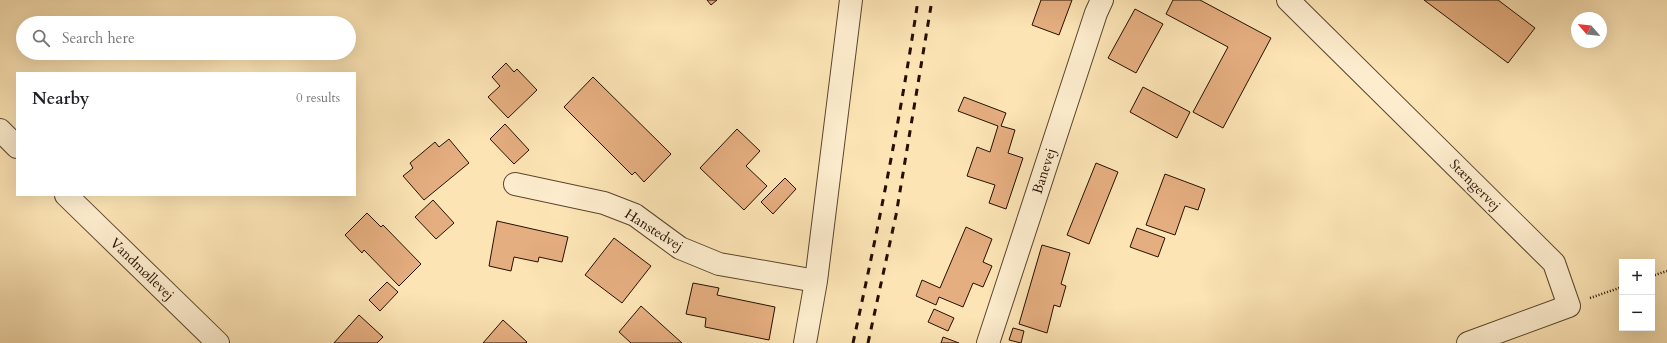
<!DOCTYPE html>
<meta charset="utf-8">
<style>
:root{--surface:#fff;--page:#f2f2f2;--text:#202124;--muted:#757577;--line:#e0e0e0}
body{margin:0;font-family:Cardo,serif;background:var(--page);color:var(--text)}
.controls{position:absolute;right:12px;bottom:12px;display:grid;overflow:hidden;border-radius:0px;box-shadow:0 4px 16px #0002}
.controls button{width:36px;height:36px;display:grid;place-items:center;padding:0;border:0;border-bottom:1px solid var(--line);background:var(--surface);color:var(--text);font:20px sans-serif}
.compass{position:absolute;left:1571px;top:12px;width:36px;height:36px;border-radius:50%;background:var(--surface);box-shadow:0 4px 16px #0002;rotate:298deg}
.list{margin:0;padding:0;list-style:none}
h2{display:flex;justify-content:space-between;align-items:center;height:52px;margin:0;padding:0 16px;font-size:17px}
h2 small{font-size:13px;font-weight:400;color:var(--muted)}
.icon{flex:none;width:22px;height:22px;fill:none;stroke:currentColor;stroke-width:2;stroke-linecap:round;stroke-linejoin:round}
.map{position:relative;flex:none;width:1667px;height:343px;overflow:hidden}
.search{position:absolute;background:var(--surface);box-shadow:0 4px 16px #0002;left:16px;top:16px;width:340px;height:44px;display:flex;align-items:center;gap:10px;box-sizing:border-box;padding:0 14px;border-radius:22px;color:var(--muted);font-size:15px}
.panel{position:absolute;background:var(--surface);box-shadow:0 4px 16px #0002;left:16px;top:72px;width:340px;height:124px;border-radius:0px}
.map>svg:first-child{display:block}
</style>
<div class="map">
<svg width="1667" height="343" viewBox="0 0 1667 343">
<rect width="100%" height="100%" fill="#fce4b4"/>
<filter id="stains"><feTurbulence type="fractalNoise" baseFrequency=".005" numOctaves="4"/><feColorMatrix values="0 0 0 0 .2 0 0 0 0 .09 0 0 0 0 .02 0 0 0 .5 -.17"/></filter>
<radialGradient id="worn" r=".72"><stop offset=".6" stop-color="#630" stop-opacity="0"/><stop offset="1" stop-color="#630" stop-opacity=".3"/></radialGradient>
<path fill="#e5ae80" stroke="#251000" d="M707,0H717L711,5Z
M1041,0H1072L1059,35L1032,25Z
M1173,0H1200L1271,38L1223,128L1193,112L1228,47L1166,14Z
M1424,0H1498L1535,28L1508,63Z
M1135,9L1163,24L1136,73L1108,58Z
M506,63L514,72L517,69L537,90L508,118L488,97L500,86L492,77Z
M593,77L671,154L644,182L635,172L632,175L564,107Z
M1143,87L1190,112L1177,138L1130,112Z
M964,97L1006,113L1001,126L1015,130L1008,153L1023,158L1006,209L989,203L995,185L967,176L977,147L990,152L998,126L958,111Z
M505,124L529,150L514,164L490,139Z
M737,129L760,151L746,166L767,186L744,210L700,168Z
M449,139L469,163L424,200L403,176L413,168L410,163L435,142L439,147Z
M1096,163L1118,172L1089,244L1067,235Z
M1165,174L1205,189L1198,210L1185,206L1175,235L1146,225Z
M785,178L796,189L773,214L761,202Z
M433,200L454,223L436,239L415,217Z
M367,213L381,227L383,225L421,264L399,286L364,250L362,253L345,235Z
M497,221L568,237L562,262L539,257L538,262L514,257L511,271L489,266Z
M966,227L992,239L983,262L992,266L983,287L973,283L963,307L939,297L936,305L916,296L922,280L940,288Z
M1137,228L1165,238L1158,257L1130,247Z
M614,238L651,266L622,303L585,275Z
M1042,245L1070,253L1061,284L1066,286L1060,307L1054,305L1047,333L1019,324Z
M387,282L398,292L380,311L369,300Z
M693,283L719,288L717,295L775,307L769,340L705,327L706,318L686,314Z
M641,306L682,343H631L619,332Z
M934,309L954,318L948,331L928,322Z
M359,315L383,337L377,343H334Z
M503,320L527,342L526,343H483Z
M1013,328L1024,331L1021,343L1009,340Z
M943,337L959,343H941Z"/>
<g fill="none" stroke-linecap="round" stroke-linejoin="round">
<defs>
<path id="minor" d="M1288,0L1554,263L1569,306L1468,343
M0,130L17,147
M515,184L604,203L635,215L680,248L719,264L816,281
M66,195L218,343
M805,343L816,281L851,0
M988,343L1096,13L1102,0"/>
</defs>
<use href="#minor" stroke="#5b452d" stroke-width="24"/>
<path stroke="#251000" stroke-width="2.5" stroke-dasharray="1 2" stroke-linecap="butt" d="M1652,276L1667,271
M1590,298L1622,287"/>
<use href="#minor" stroke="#fdedce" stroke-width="22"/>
<path stroke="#251000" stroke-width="3" stroke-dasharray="7 7" stroke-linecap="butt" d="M853,343C878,229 901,115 918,0
M868,343L896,215L932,0"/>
</g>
<g text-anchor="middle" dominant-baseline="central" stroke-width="4" stroke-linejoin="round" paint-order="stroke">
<g font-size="14" fill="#251000" stroke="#fdedce">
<text transform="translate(1044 171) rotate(-72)">Banevej</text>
<text transform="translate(1475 185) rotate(45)">Stængervej</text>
<text transform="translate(654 230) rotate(32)">Hanstedvej</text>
<text transform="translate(142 269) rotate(44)">Vandmøllevej</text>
</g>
</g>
<rect width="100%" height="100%" filter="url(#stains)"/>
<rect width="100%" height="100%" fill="url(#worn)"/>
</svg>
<div class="controls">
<button>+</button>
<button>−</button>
</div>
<svg class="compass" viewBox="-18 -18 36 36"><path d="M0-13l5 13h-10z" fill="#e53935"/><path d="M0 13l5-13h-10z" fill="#757577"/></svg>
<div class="search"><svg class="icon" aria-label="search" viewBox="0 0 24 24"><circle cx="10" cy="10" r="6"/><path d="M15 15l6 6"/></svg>Search here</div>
<section class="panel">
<h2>Nearby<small>0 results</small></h2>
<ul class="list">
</ul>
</section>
</div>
